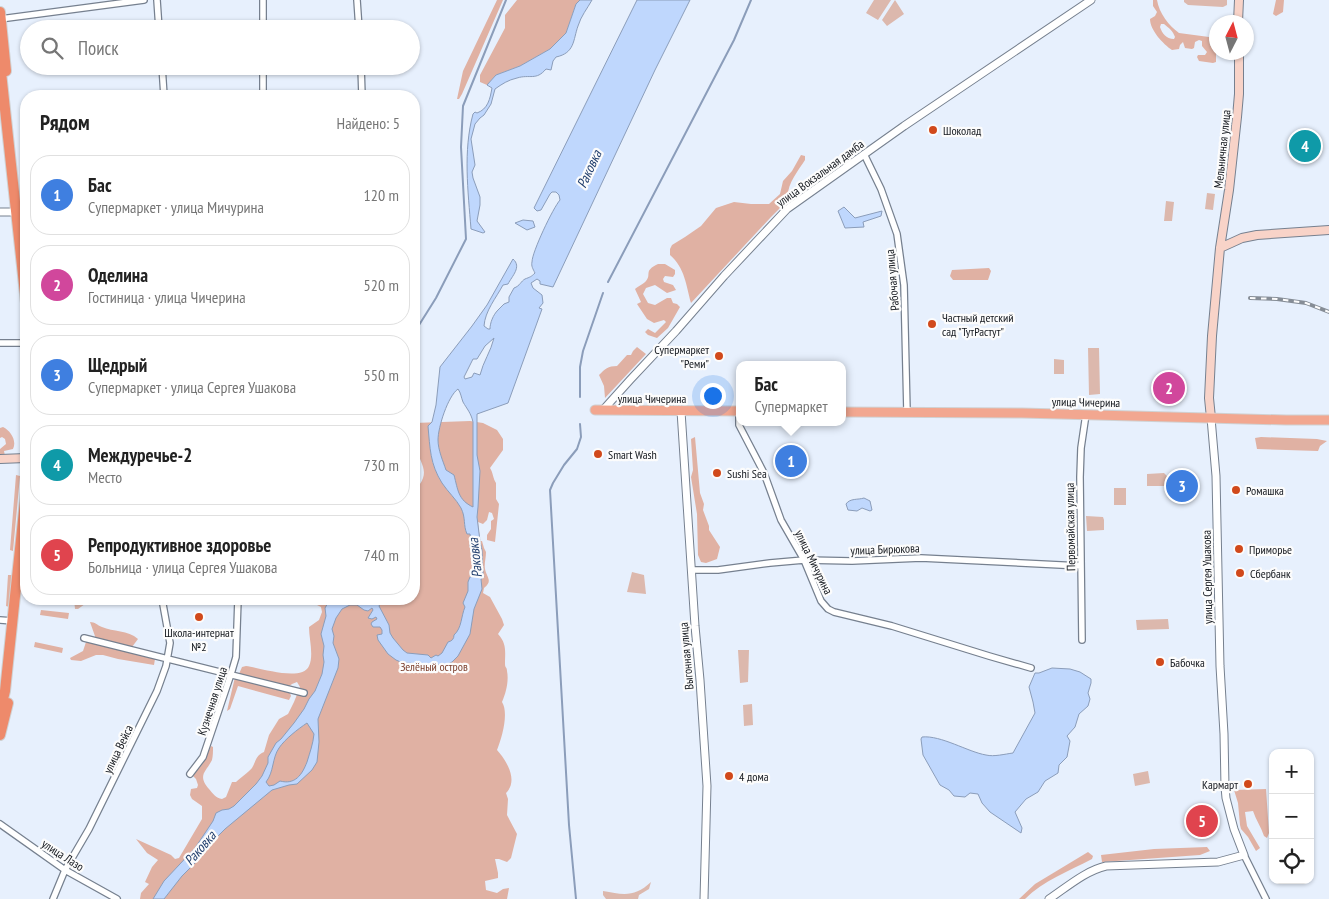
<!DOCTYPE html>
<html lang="ru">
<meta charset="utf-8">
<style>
:root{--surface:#fff;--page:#f6f6f6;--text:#222;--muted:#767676;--line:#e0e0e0;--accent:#d1491b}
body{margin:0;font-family:"PT Sans Narrow",sans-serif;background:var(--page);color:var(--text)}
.controls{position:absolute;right:15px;bottom:15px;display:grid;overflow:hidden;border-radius:10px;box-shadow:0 1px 4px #0004}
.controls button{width:45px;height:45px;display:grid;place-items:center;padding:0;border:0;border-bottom:1px solid var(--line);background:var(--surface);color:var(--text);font:25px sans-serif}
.compass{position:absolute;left:1209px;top:15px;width:45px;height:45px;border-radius:50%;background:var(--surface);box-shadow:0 1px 4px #0004;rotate:6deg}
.you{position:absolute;left:712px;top:395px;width:18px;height:18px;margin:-12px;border:4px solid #fff;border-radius:50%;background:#1a73e8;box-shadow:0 0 0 8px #1a73e833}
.badge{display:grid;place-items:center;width:32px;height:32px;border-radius:50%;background:var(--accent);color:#fff;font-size:16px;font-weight:700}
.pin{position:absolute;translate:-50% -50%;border:2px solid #fff;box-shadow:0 1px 5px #0006}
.popup{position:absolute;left:736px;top:361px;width:110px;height:65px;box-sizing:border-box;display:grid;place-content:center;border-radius:10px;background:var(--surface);filter:drop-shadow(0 1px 4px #0005);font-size:16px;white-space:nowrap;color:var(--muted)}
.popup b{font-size:19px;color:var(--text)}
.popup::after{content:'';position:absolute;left:50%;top:100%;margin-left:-10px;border:10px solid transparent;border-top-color:var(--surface)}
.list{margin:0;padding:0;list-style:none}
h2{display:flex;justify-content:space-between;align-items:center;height:65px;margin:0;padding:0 20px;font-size:21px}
h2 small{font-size:16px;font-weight:400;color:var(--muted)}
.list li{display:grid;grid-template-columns:32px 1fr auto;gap:15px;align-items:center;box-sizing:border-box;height:80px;margin:0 10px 10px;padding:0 10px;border:1px solid var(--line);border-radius:20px}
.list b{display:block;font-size:19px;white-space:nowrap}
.list p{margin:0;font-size:16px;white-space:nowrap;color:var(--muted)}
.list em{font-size:16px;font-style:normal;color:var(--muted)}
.icon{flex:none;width:28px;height:28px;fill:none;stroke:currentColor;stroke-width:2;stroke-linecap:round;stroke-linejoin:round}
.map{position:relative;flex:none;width:1329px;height:899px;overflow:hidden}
.search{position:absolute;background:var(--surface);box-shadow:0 1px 4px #0004;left:20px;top:20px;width:400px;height:55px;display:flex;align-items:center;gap:12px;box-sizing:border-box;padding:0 18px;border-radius:28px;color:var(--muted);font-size:19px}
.panel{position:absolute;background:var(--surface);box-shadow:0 1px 4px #0004;left:20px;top:90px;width:400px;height:515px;border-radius:20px}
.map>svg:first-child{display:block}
</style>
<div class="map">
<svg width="1329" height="899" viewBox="0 0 1329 899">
<rect width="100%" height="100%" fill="#e7f0fd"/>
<path fill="#dcb8ad" d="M874,0H891L878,20L866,13Z
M895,0L904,14L887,26L882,20Z
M1184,0H1227V5L1223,7L1188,5L1184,2Z
M1207,193L1215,194L1213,210L1205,209Z
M1166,201L1174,202L1172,221H1164Z
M1088,348H1099L1100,394L1089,395Z
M1054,359L1064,360V374H1054Z
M1164,473L1169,478V486H1147V474Z
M1114,488H1126V505H1114Z
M1086,516L1103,517L1104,520V530L1087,531Z
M632,572L644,575L646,594L627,592Z
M74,599H86L85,604L78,609H75Z
M1168,619L1169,629L1137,630L1136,620Z
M738,650H749L748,682L740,683Z
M752,704L753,725L744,726L743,705Z
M1148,771L1150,783L1135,786L1133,774Z
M651,882L649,889L639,895L638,899H606L603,895V891C624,895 635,897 651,882Z"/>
<path fill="#e0b1a3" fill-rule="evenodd" d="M497,0H503L462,94L459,99H457L463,71Z
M517,0H580L576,4L566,33L550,49L520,66L496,75L487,85L480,82V75L505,28V15Z
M1153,0H1157C1159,13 1169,26 1179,33L1209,37L1210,45L1216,53V62L1213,63L1199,61L1197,57L1198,55H1205L1207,52L1202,46V41L1199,40L1195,42L1194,48L1192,49L1185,48L1183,42L1180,45L1179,49L1172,50C1163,44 1150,30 1150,19L1155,16L1157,12L1153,6ZM1161,24H1164C1169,28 1173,31 1175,37L1174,39C1166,39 1162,33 1160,27Z
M1276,0H1284L1283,12L1276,16L1273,14Z
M801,155L805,156V160C798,171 786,185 788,199L784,204L771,217L691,303C686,285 685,268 670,255V249L672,245L685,237L701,226L716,208L734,202L751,204H769L780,194L783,181L792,171Z
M658,264H665L675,270V274L673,277L665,276L663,279L664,282L673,285L676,290L667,293L655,285L646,288L643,294L648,303L655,305L667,298H671L673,303L677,304L680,307L668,328L657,338L648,335L645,332L648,329L655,333L666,322L664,320L654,323L647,319L637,304L641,302L635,289C638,286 644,284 646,281C652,274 643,271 658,264Z
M989,268L991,271L988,280H953L950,276L952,270Z
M637,347L646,354L605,398L604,386L599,375C605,369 608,366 617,366L627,355H631L633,351Z
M470,421L483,423L497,430L503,439V450L490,468C493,472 493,479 496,483V499L499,504L495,542L487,540V535L491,529V521L494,519L492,513L489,512L487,520L483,524L478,522L480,541H482L484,548L486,552C486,558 484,564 485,569C487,578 493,581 484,588L483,593L490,597L502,619L504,625L498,634C507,644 505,651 505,664C505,668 507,667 507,671C509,681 506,693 502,702C509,713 502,738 497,750C506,760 519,780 506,793L508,799L507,815L517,834L511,858L507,862L499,859H495L498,873V878L485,881L486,890L497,893L503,889L509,888L507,899H140L141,893L149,884L145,882L152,867L158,860L147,853L136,839L171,855L175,859L179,858L202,819V806L192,799L190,795L191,789L197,788L198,785L196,779L193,776L196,770L201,766L211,746L213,747C213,751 213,756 212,760C206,772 197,775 209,789C213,794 216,798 222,799L226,797L232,782H236C241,777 248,773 252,768C256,761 256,755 264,752L269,735L279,719L288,714L294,702L300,687L297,682L292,684L288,687L291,696L289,700L238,686L230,709L227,711L236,673L239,674L242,667L246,666C260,668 302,682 309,666C314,655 309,639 309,627L319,620L322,612L321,607L317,605L316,599H414V580L418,562L414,555V485L420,484C429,470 420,463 417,450C416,447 417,445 416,442C416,435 414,430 414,423Z
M3,427C11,431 17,441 13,449L4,451L5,456H0V449L6,444L5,439L2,437L0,438V428Z
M695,437L700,493L704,504L703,510L709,526V530L720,547L717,559L706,563L701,562L698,555L697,514L691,477L693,470L691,439Z
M1261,437L1317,439L1327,441L1320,446L1318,451L1257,449L1255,438Z
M16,475L20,476L13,551L10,550Z
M8,575H12L9,607L6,606Z
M41,610L69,613L68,619L40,615Z
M90,622C95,622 97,625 102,627C113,632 128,630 138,639L132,647C141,649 152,651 160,654V656L155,659L154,665L118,659L103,655H96L81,661L71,660L70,658L83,651L86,642L96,643V639Z
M35,642L63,648L62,653L34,647Z
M1266,789L1269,833L1267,838L1264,836C1261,827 1256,820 1253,811L1245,812L1247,826L1260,848L1256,851L1248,837L1241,829L1240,825L1238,803L1234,790Z
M1207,847L1210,851L1200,855L1102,862L1101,855L1154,849Z
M1088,852L1093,856L1092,859C1069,871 1043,881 1025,899H1019L1035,884Z"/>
<path fill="#bfd7fd" stroke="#8b9dba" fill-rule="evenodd" d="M580,0H592C587,9 581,16 578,26C573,40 575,53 556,57L553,61L551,70L546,69C536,81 530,74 517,78C508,80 502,84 495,89L491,104L484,115L480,118L475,124L471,139L475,165L472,172L473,178L480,197V205L477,221L485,232L483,233L471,229C468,191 463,151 473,114L475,112L477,113C488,109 490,99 492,88L487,85L496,75L520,66L550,49L566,33L576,4Z
M637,0H690L655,70L553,287L540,284V281L537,279L531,283L533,288L542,295L543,303L539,308L542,309L508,403L477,414V455L480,471L478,507L477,517L480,541L482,550L483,573L484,577L481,579L482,589L474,609L470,634L458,656L452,662L446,665L403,663L396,660L388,654L378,640L377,635L382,634V630L380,627H373L371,624L372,622L377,619L376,617L372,619L368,618L373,610L372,608L368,611L364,610L357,605H350L342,609L336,618L332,629L334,636L333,643L339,659L338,668L318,719L319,742L317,762L312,770L297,784L289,785L272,790L225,829L218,836L211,841L203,850L196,862L182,876L164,899H153L164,881L195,848L213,821L216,813L222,810L229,809L234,806L256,784L262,776L268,763V757L276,743L281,739L294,723L304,709L309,699L315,691L322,674L324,662L323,655L324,646L321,634L326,616L325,608L329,601L332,599H373L375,601L380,604L379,606L389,625L390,633L393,638L403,650L407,653L428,655L431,658L436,655L438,656L442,653L448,642C452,641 454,639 454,635C462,628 461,616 465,607L463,603L468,591V582L470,577L474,576C474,573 473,571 473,568C472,559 473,555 470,546L471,541L470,534H467C463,525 466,518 461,508C456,499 448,492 442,483C430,464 430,448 428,426L432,422L436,405L440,367L472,326L487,305L513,259C522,267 512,276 508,284L503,285C496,298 485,311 484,326L488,329H490C490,323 493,315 498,310C500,308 502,306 504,304L509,302V297L514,288C520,286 521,281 525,279C530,277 531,277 535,273C533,269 531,266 532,262C532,252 553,208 560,200L559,195L556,192H552L550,194L541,210L537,211L534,208ZM494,338C491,351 483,362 480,375L474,373L472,377L465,379L464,377L473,359H477L485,346ZM458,389C461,393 461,397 463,402C467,409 471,413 473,422V507C458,500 458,490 454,475L446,470C443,461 438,450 438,440C438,427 448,396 458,389ZM307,723L314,734C313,744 310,752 307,762C302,775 295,785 280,781L274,785L269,786L266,782C274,772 272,758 279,748C285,739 298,729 307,723Z
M844,207L855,218L882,211L881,216L863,222L864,227L845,228L838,211Z
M523,220L533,221L535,227L527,230L515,223Z
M864,498L870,501L872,510L870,511L862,508L857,511L848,510L846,504C850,498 858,500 864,498Z
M1052,668L1070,669L1080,672L1091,679V683L1088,693L1090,699L1088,706L1079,714L1075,727L1067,736L1070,741L1067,757L1059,765L1058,773L1045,781L1038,792L1026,799L1015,812L1022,828L1021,833L990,812L982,803L978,794L970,793L965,797L954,796L949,790L940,785L923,755L921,739L922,737C941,735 968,752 986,755C994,757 1005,754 1013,753L1035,713L1033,702L1029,687L1035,673H1039Z"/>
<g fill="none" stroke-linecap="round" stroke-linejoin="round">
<path stroke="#8b9dba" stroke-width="2" d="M608,282L734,40L751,0
M414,333L436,298L466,239L461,147L463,106L506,0
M580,397V367L583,351L603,293
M576,899L569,825L550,490L553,483L564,465L577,449L581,437L580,424"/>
<defs>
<path id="minor" d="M157,0L159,29
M263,0V29
M357,0L359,29
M0,19L144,0
M162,66L164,96
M263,66V96
M361,66L362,96
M864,154L881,189L897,234L904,285L907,412
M0,343H26
M739,411V425L764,473L781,520L804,560L821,601L828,609L834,612L892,626L989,656L1031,668
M691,570H718L770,563L804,560L852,561L921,558L1081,566
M0,620L13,621
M84,638L304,693
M1082,640L1080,477L1081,448L1086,414
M190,774L203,757L231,674L236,657L238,599
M0,824L65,870L117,899
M1244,855L1266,899
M53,899L65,870L89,829L157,691L166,666L170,643L162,599"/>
<path id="tertiary" d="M0,212H16
M603,410L630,380L676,331L724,276L787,209L904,126L1091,0
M681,411L695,626L700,680L707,786L704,899
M1049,899C1067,887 1085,871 1106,866L1218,862L1244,855L1234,829L1226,798L1225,787L1224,734L1220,666L1216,476L1211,418"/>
<path id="secondary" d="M1238,22L1239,0
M1220,248L1242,238L1257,235L1329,230
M1211,418L1209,398L1212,336L1220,248L1229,190L1237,117L1239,94V52
M0,459L26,458"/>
<path id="primary" d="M595,410L740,411
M842,412L1022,413L1286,420H1329"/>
<path id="trunk" d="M0,12L6,71
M0,63L26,303
M0,711L5,691L26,492
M0,735L8,703"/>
</defs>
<use href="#minor" stroke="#76808f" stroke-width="8"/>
<use href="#tertiary" stroke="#76808f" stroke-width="9"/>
<use href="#secondary" stroke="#76808f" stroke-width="10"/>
<use href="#primary" stroke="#d0d1d2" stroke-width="11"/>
<use href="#trunk" stroke="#d0d1d2" stroke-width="12"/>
<use href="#minor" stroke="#fff" stroke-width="5.5"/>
<use href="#tertiary" stroke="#fff" stroke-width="7"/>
<use href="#secondary" stroke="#f8d3c8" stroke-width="8"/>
<use href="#primary" stroke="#f2a790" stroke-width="9"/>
<use href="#trunk" stroke="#ee8a6b" stroke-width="10"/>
<defs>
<path id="rail" d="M1250,298L1277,299L1306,303L1329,312"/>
</defs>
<use href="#rail" stroke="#868d96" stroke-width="4"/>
<use href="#rail" stroke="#fcfcfc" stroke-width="2" stroke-dasharray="5.5" stroke-linecap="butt"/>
</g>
<g fill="#d1491b" stroke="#fcfcfc" stroke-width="2">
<circle cx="933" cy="130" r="5"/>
<circle cx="932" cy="324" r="5"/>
<circle cx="719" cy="356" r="5"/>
<circle cx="598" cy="454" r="5"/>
<circle cx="717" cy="473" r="5"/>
<circle cx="1236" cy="490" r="5"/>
<circle cx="1239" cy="549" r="5"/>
<circle cx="1240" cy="573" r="5"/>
<circle cx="199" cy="617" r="5"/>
<circle cx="1160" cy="662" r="5"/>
<circle cx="729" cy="776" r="5"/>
<circle cx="1248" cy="784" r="5"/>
</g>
<g text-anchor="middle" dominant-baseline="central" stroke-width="4.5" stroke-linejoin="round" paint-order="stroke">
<g font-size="12" fill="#13171d" stroke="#fcfcfc" text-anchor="start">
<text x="943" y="130">Шоколад</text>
<text x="942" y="317">Частный детский<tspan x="942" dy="14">сад "ТутРастут"</tspan></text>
<text x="709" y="349" text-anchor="end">Супермаркет<tspan x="709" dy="14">"Реми"</tspan></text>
<text x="608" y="454">Smart Wash</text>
<text x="727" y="473">Sushi Sea</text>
<text x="1246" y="490">Ромашка</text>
<text x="1249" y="549">Приморье</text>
<text x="1250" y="573">Сбербанк</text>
<text x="199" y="632" text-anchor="middle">Школа-интернат<tspan x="199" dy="14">№2</tspan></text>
<text x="1170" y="662">Бабочка</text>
<text x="739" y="776">4 дома</text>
<text x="1238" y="784" text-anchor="end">Кармарт</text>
</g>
<g font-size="12" fill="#13171d" stroke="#fcfcfc">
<text transform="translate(1222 149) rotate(-84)">Мельничная улица</text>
<text transform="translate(820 173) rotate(-36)">улица Вокзальная дамба</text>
<text transform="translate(892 280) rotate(-95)">Рабочая улица</text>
<text x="652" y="398">улица Чичерина</text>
<text transform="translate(1086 402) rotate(1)">улица Чичерина</text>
<text transform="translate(1070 527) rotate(-91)">Первомайская улица</text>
<text transform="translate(885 549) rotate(-2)">улица Бирюкова</text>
<text transform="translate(814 562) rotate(64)">улица Мичурина</text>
<text transform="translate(1207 577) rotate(-91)">улица Сергея Ушакова</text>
<text transform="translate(686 656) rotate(-95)">Выгонная улица</text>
<text transform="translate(212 701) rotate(-72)">Кузнечная улица</text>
<text transform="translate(118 749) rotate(-64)">улица Вейса</text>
<text transform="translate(63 855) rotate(33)">улица Лазо</text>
</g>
<g font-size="12" fill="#7e4230" stroke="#fcfcfc">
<text x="434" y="666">Зелёный остров</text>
</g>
<g font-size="14" font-style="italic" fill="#213f6e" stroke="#fcfcfc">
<text transform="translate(589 169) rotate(-65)">Раковка</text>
<text transform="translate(475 558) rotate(-96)">Раковка</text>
<text transform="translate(200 848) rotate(-49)">Раковка</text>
</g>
</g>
</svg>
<div class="controls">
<button>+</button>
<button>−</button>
<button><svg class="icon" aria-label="locate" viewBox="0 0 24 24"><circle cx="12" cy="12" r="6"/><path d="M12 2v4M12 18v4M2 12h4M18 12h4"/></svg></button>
</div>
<svg class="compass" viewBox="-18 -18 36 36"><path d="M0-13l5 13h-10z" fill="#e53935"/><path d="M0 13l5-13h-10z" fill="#767676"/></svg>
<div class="you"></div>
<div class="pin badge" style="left:791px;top:461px;background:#3f7fe0">1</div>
<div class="popup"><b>Бас</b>Супермаркет</div>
<div class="pin badge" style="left:1169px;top:388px;background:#d1479c">2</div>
<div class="pin badge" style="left:1182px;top:486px;background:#3f7fe0">3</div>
<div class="pin badge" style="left:1305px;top:146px;background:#0f9aa8">4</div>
<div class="pin badge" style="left:1202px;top:821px;background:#e0444e">5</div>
<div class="search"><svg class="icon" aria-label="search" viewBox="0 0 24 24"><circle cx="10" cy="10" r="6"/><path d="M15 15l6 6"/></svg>Поиск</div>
<section class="panel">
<h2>Рядом<small>Найдено: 5</small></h2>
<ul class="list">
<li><span class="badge" style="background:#3f7fe0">1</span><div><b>Бас</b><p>Супермаркет · улица Мичурина</p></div><em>120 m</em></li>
<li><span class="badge" style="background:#d1479c">2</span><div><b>Оделина</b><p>Гостиница · улица Чичерина</p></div><em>520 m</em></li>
<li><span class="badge" style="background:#3f7fe0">3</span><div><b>Щедрый</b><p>Супермаркет · улица Сергея Ушакова</p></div><em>550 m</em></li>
<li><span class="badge" style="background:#0f9aa8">4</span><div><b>Междуречье-2</b><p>Место</p></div><em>730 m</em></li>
<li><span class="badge" style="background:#e0444e">5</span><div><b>Репродуктивное здоровье</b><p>Больница · улица Сергея Ушакова</p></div><em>740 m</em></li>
</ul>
</section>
</div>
